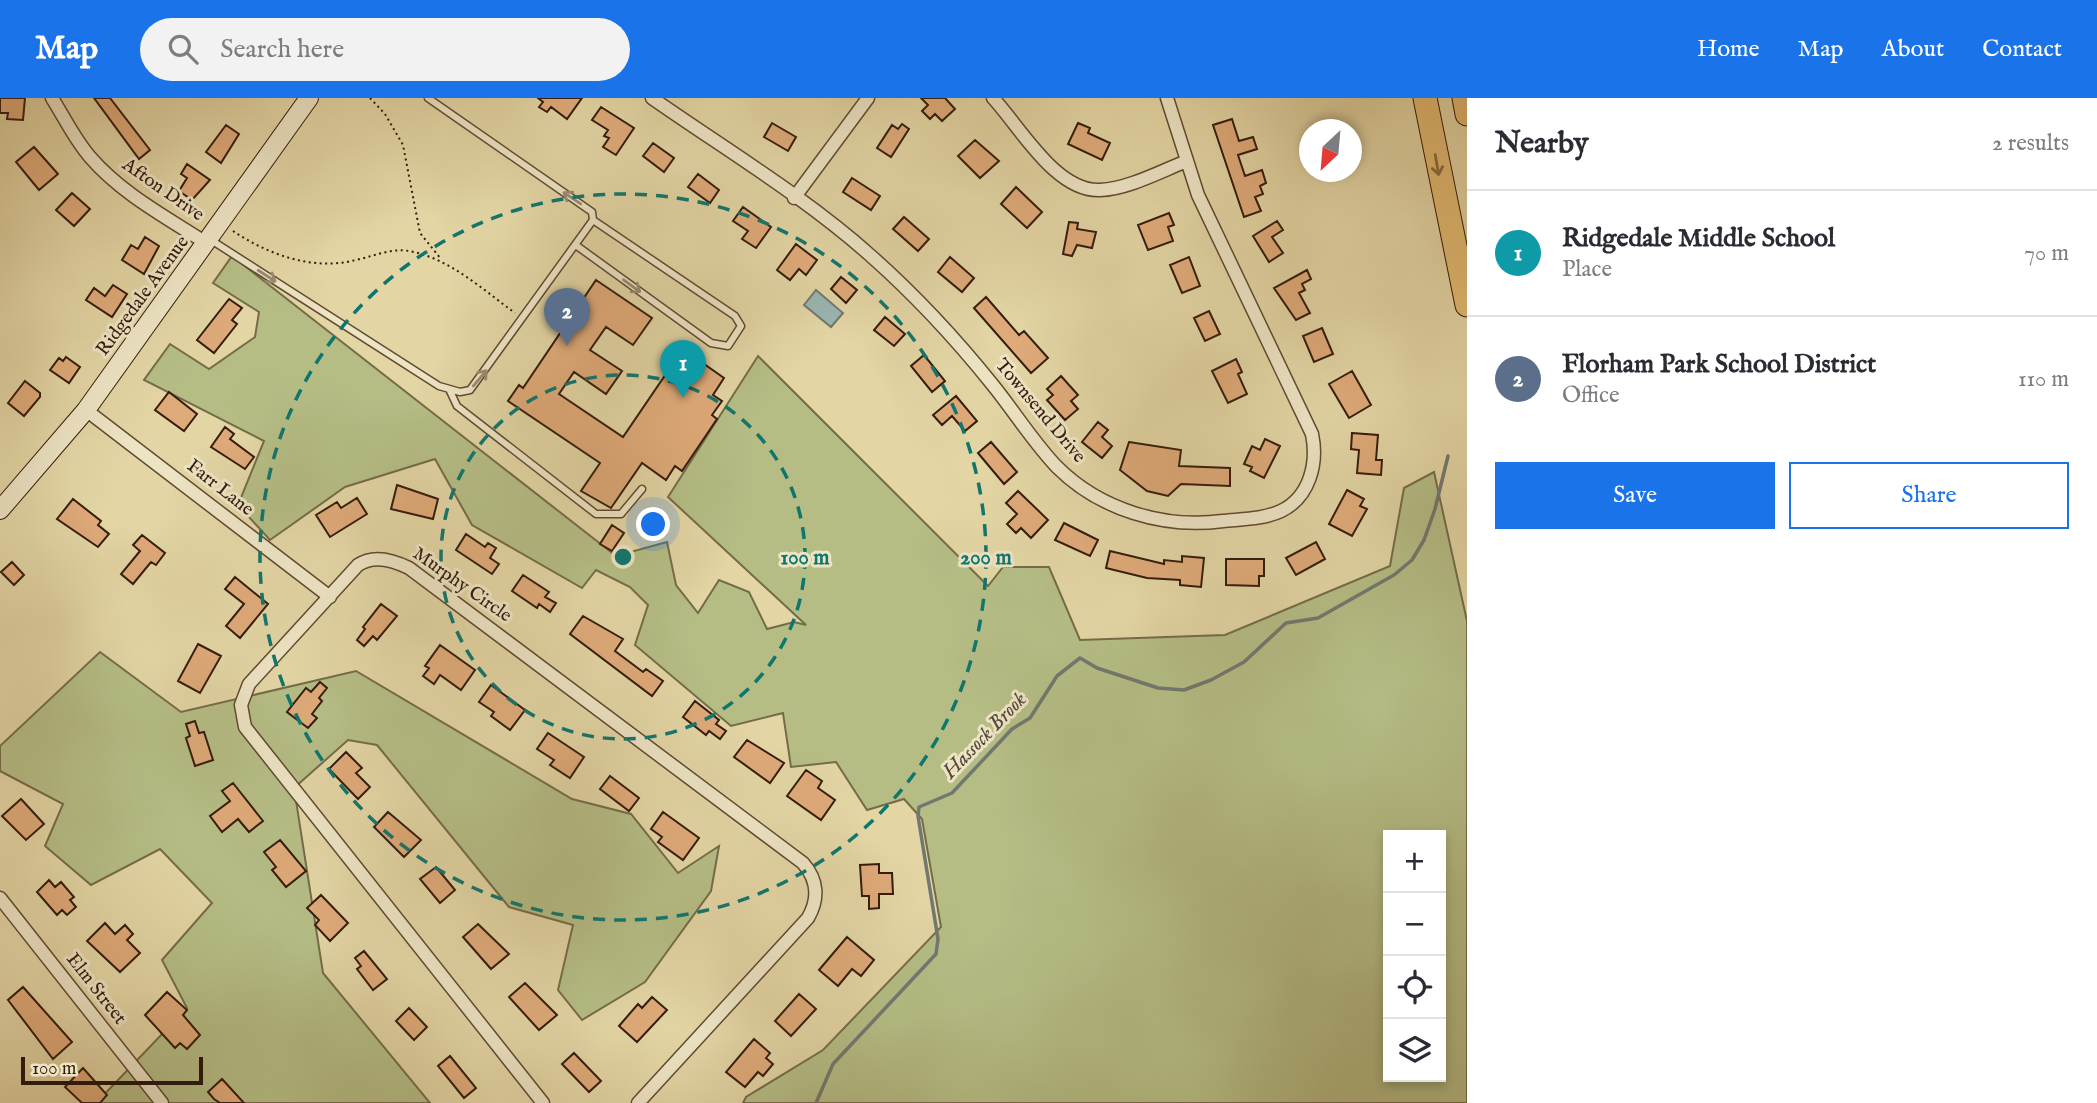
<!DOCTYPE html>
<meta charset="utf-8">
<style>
:root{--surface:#fff;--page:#f2f2f3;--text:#2b2b33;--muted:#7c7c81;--line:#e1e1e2;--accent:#1a73e8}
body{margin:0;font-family:"IM FELL English",serif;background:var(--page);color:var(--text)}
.controls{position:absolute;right:21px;bottom:21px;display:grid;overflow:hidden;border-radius:0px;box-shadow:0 4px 10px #0003}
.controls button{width:63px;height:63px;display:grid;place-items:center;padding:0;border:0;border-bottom:2px solid var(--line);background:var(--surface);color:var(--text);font:35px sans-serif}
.compass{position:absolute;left:1299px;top:21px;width:63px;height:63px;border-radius:50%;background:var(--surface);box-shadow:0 4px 10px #0003;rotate:206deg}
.scale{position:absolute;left:21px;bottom:18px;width:182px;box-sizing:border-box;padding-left:7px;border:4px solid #341c0c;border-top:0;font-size:19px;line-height:24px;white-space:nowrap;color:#341c0c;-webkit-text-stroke:5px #ede4c4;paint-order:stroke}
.you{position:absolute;left:654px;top:427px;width:24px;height:24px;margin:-18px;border:5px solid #fff;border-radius:50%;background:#1a73e8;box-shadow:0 0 0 10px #1a73e833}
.badge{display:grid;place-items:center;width:46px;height:46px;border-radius:50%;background:var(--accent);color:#fff;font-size:23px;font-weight:700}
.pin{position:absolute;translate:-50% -58px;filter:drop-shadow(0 2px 4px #0008)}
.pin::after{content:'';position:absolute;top:37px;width:24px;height:21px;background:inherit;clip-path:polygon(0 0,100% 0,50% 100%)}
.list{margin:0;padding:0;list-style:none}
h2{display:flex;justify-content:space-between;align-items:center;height:91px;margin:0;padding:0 28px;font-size:30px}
h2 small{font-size:23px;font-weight:400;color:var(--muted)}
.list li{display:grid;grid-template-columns:46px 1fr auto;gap:21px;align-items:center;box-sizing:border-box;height:126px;padding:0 28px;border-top:2px solid var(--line)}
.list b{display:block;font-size:26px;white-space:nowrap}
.list p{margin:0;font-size:23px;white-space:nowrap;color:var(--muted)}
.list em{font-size:23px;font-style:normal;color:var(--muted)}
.actions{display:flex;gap:14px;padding:21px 28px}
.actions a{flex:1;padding:16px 0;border:2px solid var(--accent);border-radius:0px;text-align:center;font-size:24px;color:var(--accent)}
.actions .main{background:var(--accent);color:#fff}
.icon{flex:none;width:38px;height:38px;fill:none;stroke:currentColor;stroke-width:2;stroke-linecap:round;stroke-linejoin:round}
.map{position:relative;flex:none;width:1467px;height:1005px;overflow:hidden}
header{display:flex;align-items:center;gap:42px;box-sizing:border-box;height:98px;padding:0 35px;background:var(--accent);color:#fff}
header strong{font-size:33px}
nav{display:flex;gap:38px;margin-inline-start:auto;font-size:24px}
.search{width:490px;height:63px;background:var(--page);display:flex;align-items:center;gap:18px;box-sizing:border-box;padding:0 24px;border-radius:38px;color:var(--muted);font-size:26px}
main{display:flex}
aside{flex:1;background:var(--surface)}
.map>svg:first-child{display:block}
</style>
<header>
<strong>Map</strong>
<div class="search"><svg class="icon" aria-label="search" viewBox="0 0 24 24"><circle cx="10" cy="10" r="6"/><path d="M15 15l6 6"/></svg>Search here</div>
<nav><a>Home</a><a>Map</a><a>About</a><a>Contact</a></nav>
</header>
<main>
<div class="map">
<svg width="1467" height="1005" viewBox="0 0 1467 1005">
<rect width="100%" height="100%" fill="#e3d5a4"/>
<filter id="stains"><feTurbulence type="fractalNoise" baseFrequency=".00286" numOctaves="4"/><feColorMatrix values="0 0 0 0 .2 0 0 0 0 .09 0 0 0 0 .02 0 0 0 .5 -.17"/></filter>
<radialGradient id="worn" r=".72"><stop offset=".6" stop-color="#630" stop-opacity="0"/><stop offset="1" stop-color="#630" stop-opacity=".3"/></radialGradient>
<path fill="#b5bd85" stroke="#746c48" stroke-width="2" fill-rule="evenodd" d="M232,158L616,458L667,444L676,487L698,515L719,482L749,494L767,531L794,524L806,527L668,399L758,258L988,488L1003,469H1049L1080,542L1225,537L1390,468L1404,390L1434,374L1467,523V1005H743L746,999L823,952L941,829L922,721L904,701L867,712L836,664L791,669L783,615L731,628L635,547L648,507L630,489L596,472L582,490L472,427L435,361L345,389L270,442L238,407L264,343L144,282L170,246L209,271L255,239L259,214L213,185ZM1388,737H1441V979H1388Z
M100,554L181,614L356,573L572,701L631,716L678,775L719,748L711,793L645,884L582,922L558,892L573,827L509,809L377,647L348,642L294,690L323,875L430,1005H96L187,910L162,862L212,805L160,751L91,787L45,748L63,706L0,673V648Z"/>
<path fill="#9ab6b2" stroke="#717870" stroke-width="2" d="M816,192L843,215L831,229L804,207Z"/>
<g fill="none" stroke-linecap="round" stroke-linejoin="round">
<path stroke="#717870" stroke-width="3.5" d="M816,1005L833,966L936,856L938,841L918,718L919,709L952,695L1012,631L1030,620L1057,578L1080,560L1097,570L1158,590L1184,592L1211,582L1244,564L1286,525L1318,520L1394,477L1412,462L1424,442L1435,411L1448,358"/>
</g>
<path fill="#dfaa79" stroke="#341c0c" stroke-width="2" d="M0,0H25L23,22L7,21L8,15H0Z
M94,0H110L150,52L139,61Z
M538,0H582L567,21L551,9L547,14L539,9L543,4Z
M921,0H945L955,11L942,23L935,16L930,21L922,13L928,7Z
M601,9L634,30L616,57L603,49L609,40L604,38L608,32L592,22Z
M1232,21L1239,43L1253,39L1257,51L1238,57L1245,78L1262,72L1266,85L1260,88L1263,96L1255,99L1261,113L1244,119L1213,27Z
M772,25L796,39L788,53L764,39Z
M1078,25L1090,30L1088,35L1110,45L1102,62L1068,46Z
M902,26L909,31L891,59L877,50L892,27L898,31Z
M226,27L239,36L221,65L206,54Z
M975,42L999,63L980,80L958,58Z
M653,45L674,60L664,74L643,58Z
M34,49L58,76L39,92L16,64Z
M187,66L210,82L192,102L179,93L187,80L181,76Z
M698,76L719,92L710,105L688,89Z
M852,80L880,98L871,112L843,94Z
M1016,89L1042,114L1027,130L1001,106Z
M72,95L90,111L74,128L56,112Z
M743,109L771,129L756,150L742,141L748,133L733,123Z
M1169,115L1174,127L1168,129L1173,143L1148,152L1138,127Z
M904,119L929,141L918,153L893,131Z
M1277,123L1283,132L1272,139L1283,155L1269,164L1253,138Z
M1069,124L1078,125L1077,131L1096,134L1092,150L1077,147L1072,158L1063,156Z
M145,139L159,148L144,176L122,162L131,147L138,151Z
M796,146L817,162L806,177L799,171L790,182L777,172Z
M950,159L974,180L962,194L938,174Z
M1189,159L1200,188L1182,195L1170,167Z
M1307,172L1311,181L1302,186L1305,192L1299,195L1310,215L1296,222L1274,190Z
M841,179L857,192L846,205L831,191Z
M596,182L652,220L633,247L606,229L590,252L622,273L606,296L574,274L559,296L623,339L668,273L679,281L694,259L724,280L713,297L722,303L712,317L717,321L682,373L675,368L666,382L642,365L611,410L581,393L600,365L508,303L519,287L523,290Z
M113,187L127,196L112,219L86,202L94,190L105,198Z
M986,199L1019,237L1024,233L1048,260L1031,275L974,210Z
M229,201L242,210L232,222L237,226L214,255L197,242Z
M1209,213L1220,236L1205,243L1194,220Z
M885,219L905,236L894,248L874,232Z
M1322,230L1333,256L1314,264L1303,238Z
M924,257L945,283L932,294L911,268Z
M66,259L80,269L69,285L50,272L59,260L63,263Z
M1236,261L1242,274L1238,276L1247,296L1228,305L1212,273Z
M1352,273L1371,307L1349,320L1329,286Z
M1061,278L1078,297L1071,303L1078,311L1065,322L1047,302L1053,297L1047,291Z
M25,283L40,295V299L24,318L8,305Z
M169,294L197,316L184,333L155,312Z
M956,298L977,323L965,333L952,318L942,327L933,317Z
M1098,324L1108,332L1102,339L1112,348L1102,360L1082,344Z
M225,329L234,336L230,341L254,359L245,371L211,349Z
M1352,335L1378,337L1376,362H1382L1381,377L1357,375L1359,352L1351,351Z
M1265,341L1280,348L1264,380L1250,373L1252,369L1244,366L1252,348L1260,352Z
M991,344L1017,374L1004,386L978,355Z
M1129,344L1181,352L1179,368L1230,370V388L1181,386L1168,398L1147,393L1120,372Z
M397,387L438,401L433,421L391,411Z
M1347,392L1364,401L1360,408L1367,411L1352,438L1329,426Z
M1018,393L1048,422L1031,440L1021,430L1016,435L1007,426L1017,416L1006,405Z
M357,400L367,416L330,439L316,417L337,404L341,410Z
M73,401L101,423L98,427L109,436L98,449L57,421Z
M1064,425L1098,442L1090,458L1055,442Z
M612,427L624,435L612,453L600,446Z
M466,436L485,449L488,445L496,450L490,460L499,466L492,476L456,452Z
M142,437L165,455L156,467L151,464L133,486L121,476L140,453L133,447Z
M1316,444L1325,461L1296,477L1286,460Z
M1110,453L1164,466V462L1182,464V458L1204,460L1201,489L1180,487V482L1147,480L1106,470Z
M1226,461H1264V478H1259V488L1226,487Z
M12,464L24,477L14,487L1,474Z
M523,477L549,494L545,499L556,505L550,514L539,506L537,510L512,493Z
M235,479L268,506L240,540L226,528L244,506L225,491Z
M381,506L397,518L377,542L373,538L364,548L357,542L365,531L363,529Z
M583,518L623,541L615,553L643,574L646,571L663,583L652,598L570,536Z
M198,546L221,558L200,595L178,583Z
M440,547L475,572L461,592L440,577L434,586L423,578L429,570L425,568Z
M320,584L327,590L319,600L322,603L312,616L317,620L308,630L287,614L306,590L311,594Z
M491,587L525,612L510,632L491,618L494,614L479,604Z
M695,603L719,622L716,626L726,633L720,641L709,633L706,637L683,619Z
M195,623L199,635L204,634L213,662L195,668L186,640L190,638L186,626Z
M548,635L584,659L570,680L550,667L554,662L537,651Z
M747,642L784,665L770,685L734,659Z
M346,654L362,670L356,675L370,689L358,701L329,671Z
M806,672L822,683L818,690L835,702L821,722L787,698Z
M610,678L639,700L629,713L600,691Z
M233,685L263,723L249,734L238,721L222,734L210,718L230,703L222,693Z
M21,701L44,726L26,742L2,718Z
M388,714L421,742L404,759L374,729Z
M663,714L699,740L683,762L658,744L662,739L651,731Z
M280,742L306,773L286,789L272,772L276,769L264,754Z
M879,766V775H892L893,796H879V810L869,811V798H862L860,767Z
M436,769L455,792L440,805L420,781Z
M49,782L55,789L61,784L74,799L70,802L76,809L67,817L62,812L57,817L37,794Z
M321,797L348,825L330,843L315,827L319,822L307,810Z
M105,825L115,836L125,827L133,836L127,842L140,855L120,874L87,843Z
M478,826L509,856L491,871L463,839Z
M847,839L874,862L861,878L852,871L838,888L819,872Z
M364,853L387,881L373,892L357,871L361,868L355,860Z
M525,885L557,917L539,932L509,899Z
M23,889L72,944L53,961L8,902Z
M167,894L187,912L183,917L200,937L187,951L180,945L175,950L145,917Z
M799,896L816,911L791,938L775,923Z
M652,899L667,912L637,944L619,928L638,906L642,910Z
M409,910L427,929L414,942L396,923Z
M754,941L770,955L766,960L773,966L763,978L758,974L745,989L726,974Z
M574,955L601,983L589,994L562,966Z
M450,958L476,990L464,1000L438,968Z
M83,970L107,997L100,1005H82L65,989Z
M222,981L244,1005H220L214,1001L208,994Z"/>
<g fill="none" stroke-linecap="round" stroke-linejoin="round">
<defs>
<path id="lane" d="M211,142L439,288L460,294L470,292L593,122L592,114L428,0
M577,148L711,245L728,248L741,228L735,218L593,122
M450,293L457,308L596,416H621L642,391"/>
<path id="street" d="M52,0C64,19 75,42 90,59C122,96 166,119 206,145
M652,0C725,51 805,99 871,158C915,197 955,240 992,286C1014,313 1033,344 1057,369C1100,412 1164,431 1223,423C1242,421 1264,421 1281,413C1310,399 1318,365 1312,336L1198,97L1167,0
M993,0C1020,29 1056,94 1100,92C1128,91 1161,73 1187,63
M794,100L868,0
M86,312L330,499
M0,800L162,1005
M543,1005L245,629L241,607L249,586L358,467C374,456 393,462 409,470L803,765C818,782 819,801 808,820L638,1005"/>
<path id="secondary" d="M0,412L86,312L309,0"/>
<path id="highway" d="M1425,0L1467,207
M1464,0L1467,16"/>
</defs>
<use href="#lane" stroke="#604a32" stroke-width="9"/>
<use href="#street" stroke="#604a32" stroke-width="15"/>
<use href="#secondary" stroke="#341c0c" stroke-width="20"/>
<use href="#highway" stroke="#341c0c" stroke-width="25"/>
<path stroke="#341c0c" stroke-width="2" stroke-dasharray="2 3.5" stroke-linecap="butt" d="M370,0L385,16L403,47L420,135L441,161
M233,133C269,157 313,173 356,162C374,158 391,150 409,153C449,160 482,191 515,215"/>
<use href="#lane" stroke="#ede4c4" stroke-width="6"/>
<use href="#street" stroke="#ede4c4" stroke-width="12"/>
<use href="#secondary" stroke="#ede4c4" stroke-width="18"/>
<use href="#highway" stroke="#e2ba72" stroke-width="23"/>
</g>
<defs><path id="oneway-shaft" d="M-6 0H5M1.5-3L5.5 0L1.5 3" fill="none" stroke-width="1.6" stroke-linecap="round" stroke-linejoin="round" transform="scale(1.75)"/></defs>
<use stroke="#8b6b3f" href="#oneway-shaft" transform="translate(1437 67) rotate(80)"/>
<g stroke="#9a8a71">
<use href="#oneway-shaft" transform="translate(572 100) rotate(-146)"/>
<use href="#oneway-shaft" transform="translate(267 178) rotate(33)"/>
<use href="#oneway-shaft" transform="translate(632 188) rotate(36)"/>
<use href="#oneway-shaft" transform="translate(480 280) rotate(-50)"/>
</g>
<g fill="none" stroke="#0f766e" stroke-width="3.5" stroke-dasharray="12 9">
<circle cx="623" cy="459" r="182"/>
<circle cx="623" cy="459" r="363"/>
</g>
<g text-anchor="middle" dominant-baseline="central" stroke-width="6" stroke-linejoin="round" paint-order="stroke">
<g font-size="19" fill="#341c0c" stroke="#ede4c4">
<text transform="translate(163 92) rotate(35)">Afton Drive</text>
<text transform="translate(143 198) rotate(-54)">Ridgedale Avenue</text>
<text transform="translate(1040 313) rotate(50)">Townsend Drive</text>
<text transform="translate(220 390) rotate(38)">Farr Lane</text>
<text transform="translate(462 487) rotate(35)">Murphy Circle</text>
<text transform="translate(96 891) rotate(52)">Elm Street</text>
</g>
<g font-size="21" font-style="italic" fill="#534a3e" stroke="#ede4c4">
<text transform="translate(985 638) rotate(-46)">Hassock Brook</text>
</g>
</g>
<circle cx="623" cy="459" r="10" fill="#0f766e" stroke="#ede4c4" stroke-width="3.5"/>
<g font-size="21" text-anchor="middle" font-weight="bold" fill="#0f766e" stroke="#ede4c4" stroke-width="6" stroke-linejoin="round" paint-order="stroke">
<text x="805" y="466">100 m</text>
<text x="986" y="466">200 m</text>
</g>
<rect width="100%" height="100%" filter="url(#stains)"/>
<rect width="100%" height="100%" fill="url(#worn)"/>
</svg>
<div class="controls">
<button>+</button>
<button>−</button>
<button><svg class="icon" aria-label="locate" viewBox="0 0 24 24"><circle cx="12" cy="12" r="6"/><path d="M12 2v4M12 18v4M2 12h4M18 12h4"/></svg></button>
<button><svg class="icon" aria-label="layers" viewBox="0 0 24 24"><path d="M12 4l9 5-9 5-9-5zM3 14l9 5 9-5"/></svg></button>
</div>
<svg class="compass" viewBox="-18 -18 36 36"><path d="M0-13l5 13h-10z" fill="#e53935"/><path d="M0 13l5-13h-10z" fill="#7c7c81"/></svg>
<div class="scale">100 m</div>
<div class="you"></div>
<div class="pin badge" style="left:683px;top:300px;background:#0f9aa8">1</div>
<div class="pin badge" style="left:567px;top:248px;background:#5c6f8a">2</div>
</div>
<aside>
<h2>Nearby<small>2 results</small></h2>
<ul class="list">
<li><span class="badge" style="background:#0f9aa8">1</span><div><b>Ridgedale Middle School</b><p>Place</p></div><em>70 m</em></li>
<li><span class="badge" style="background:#5c6f8a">2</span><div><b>Florham Park School District</b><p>Office</p></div><em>110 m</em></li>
</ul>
<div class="actions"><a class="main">Save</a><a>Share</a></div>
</aside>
</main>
